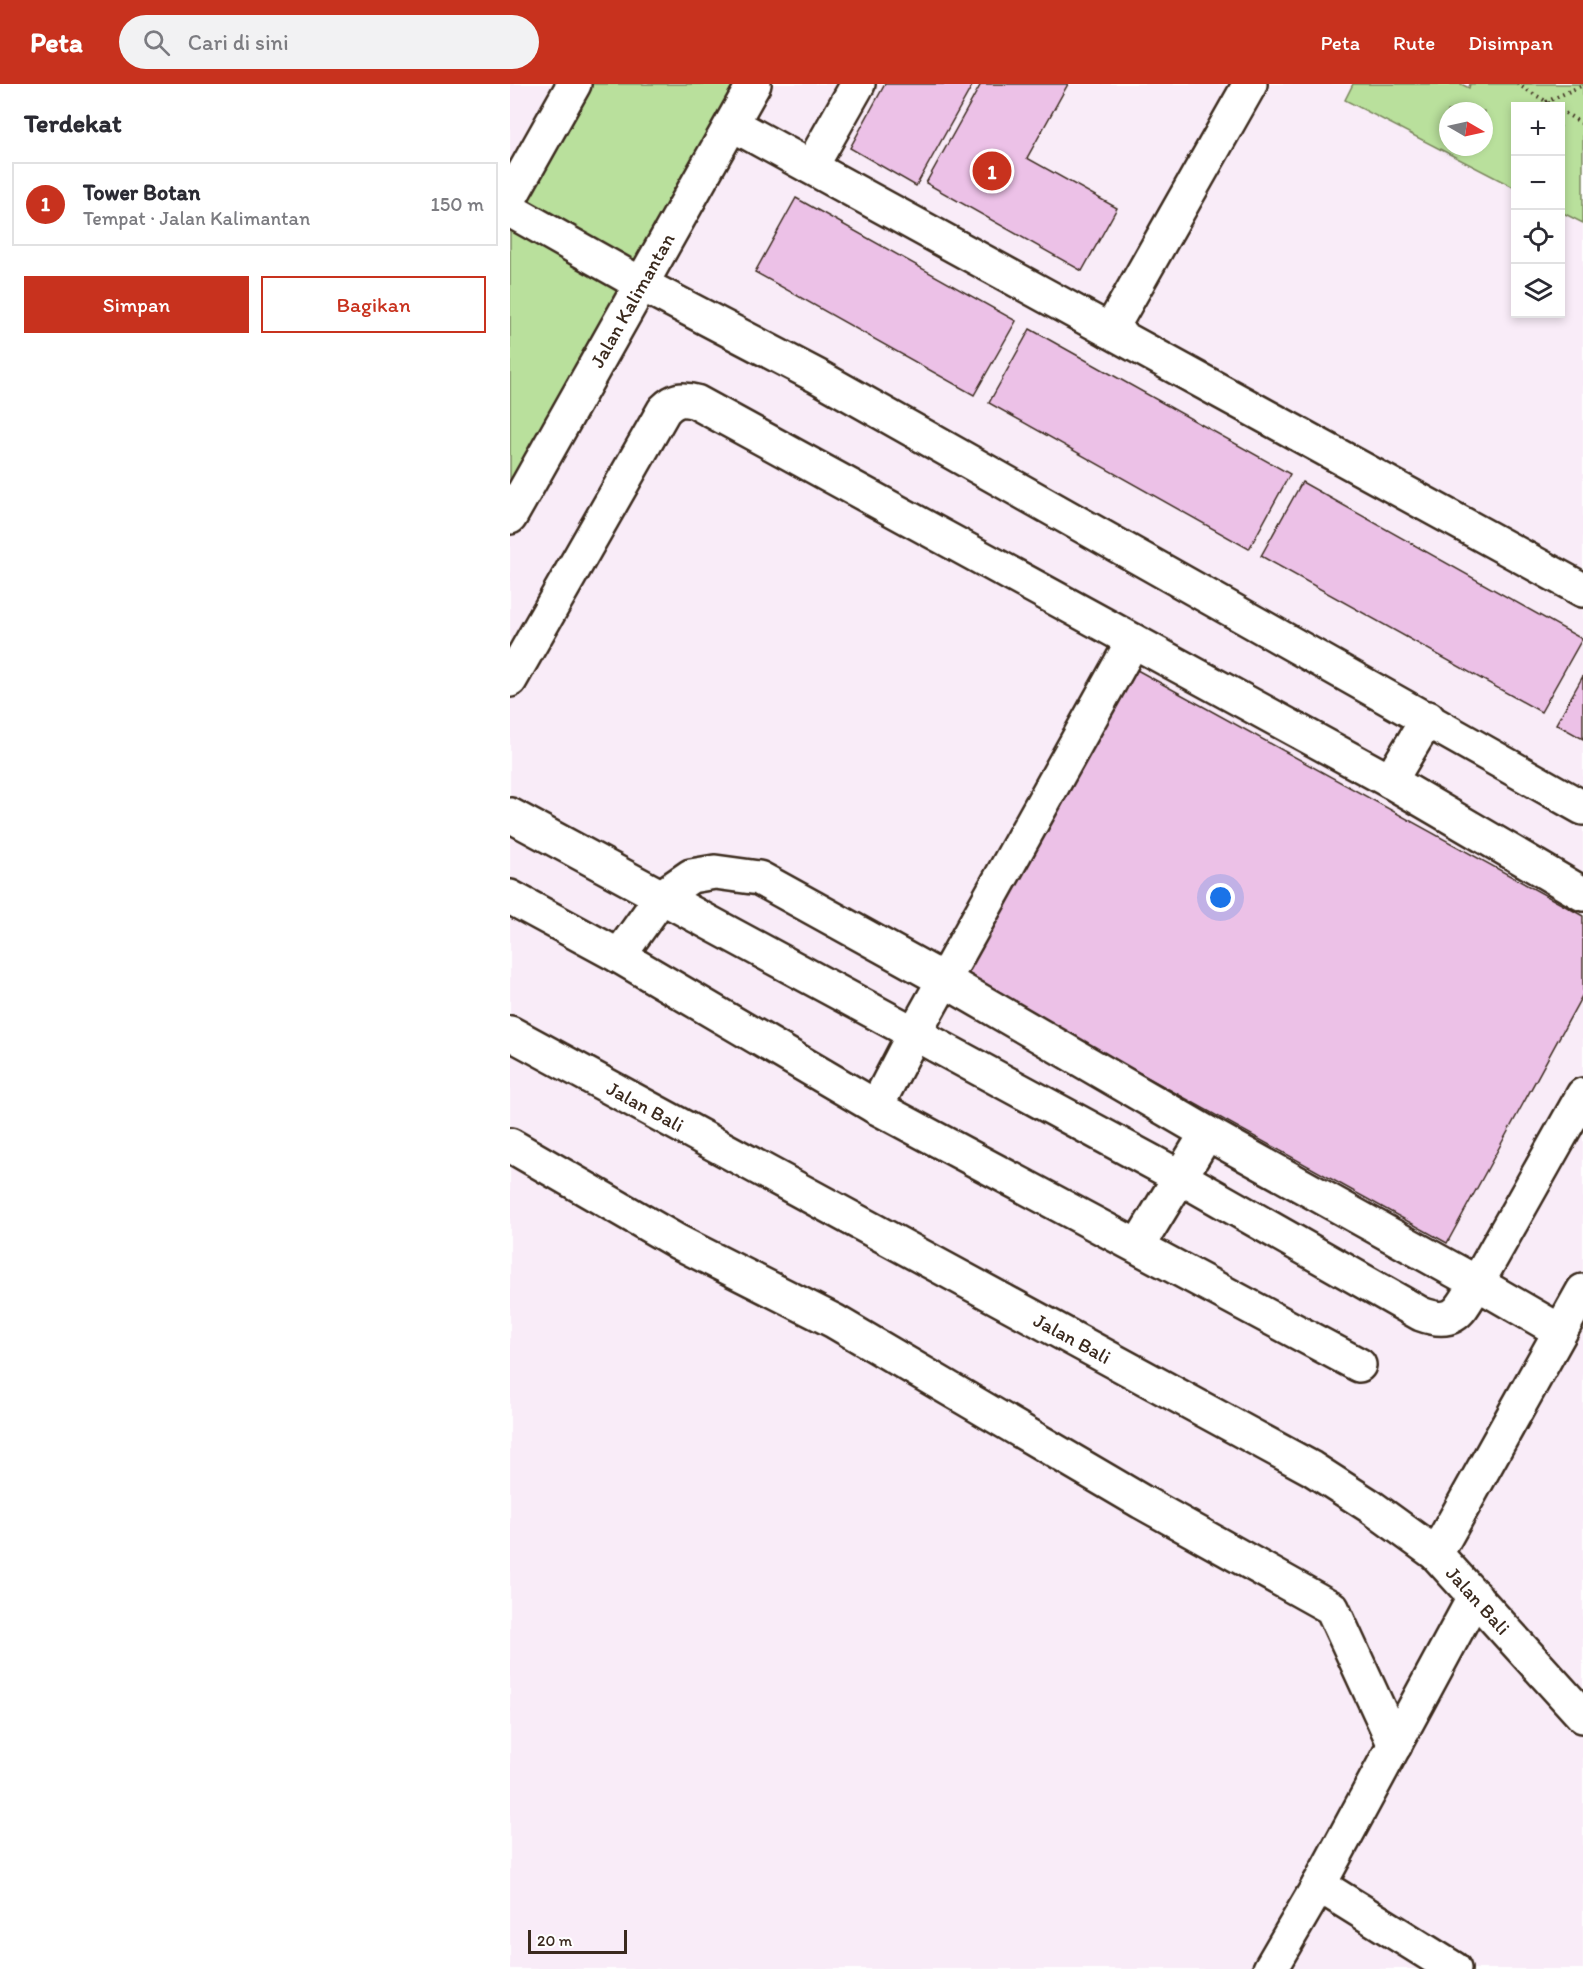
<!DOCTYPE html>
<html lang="id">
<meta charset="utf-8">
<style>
:root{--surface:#fff;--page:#f2f2f3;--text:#2b2b33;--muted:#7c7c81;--line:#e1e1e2;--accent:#c8321e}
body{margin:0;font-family:Itim,sans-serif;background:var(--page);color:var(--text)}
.controls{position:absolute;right:18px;top:18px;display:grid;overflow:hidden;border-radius:0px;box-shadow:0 3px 9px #0003}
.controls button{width:54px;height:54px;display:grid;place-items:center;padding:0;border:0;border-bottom:2px solid var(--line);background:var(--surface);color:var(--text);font:30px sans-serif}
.compass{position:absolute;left:929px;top:18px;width:54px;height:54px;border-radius:50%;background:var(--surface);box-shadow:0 3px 9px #0003;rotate:99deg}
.scale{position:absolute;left:18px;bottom:15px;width:99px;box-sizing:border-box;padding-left:6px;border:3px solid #3b2a1e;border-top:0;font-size:16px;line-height:21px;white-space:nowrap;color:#3b2a1e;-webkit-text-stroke:4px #fff;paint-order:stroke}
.you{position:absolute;left:711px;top:814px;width:21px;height:21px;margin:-15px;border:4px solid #fff;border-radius:50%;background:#1a73e8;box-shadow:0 0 0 9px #1a73e833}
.badge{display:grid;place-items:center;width:39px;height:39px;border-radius:50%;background:var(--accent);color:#fff;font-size:20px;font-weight:700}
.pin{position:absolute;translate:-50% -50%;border:3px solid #fff;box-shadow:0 2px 6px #0006}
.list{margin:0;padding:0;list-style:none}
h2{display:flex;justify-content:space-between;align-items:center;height:78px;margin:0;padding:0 24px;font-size:26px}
h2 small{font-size:20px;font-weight:400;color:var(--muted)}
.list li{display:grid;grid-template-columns:39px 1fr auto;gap:18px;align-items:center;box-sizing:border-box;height:84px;margin:0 12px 12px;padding:0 12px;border:2px solid var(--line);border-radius:0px}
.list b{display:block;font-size:22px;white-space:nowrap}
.list p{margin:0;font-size:20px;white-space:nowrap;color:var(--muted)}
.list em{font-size:20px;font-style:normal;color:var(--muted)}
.actions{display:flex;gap:12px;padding:18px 24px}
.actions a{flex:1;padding:14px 0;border:2px solid var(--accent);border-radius:0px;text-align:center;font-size:21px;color:var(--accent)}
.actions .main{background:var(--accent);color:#fff}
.icon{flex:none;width:33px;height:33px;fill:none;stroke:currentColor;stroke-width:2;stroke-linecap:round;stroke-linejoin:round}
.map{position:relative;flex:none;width:1073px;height:1885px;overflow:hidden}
header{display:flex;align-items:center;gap:36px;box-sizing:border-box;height:84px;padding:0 30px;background:var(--accent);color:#fff}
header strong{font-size:28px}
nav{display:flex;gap:33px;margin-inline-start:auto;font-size:21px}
.search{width:420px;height:54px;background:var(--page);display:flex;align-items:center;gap:15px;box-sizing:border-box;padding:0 21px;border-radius:33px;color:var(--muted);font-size:22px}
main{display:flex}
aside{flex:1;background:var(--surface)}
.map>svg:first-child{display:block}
</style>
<header>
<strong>Peta</strong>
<div class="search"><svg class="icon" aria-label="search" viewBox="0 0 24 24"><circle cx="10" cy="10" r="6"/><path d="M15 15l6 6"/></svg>Cari di sini</div>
<nav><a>Peta</a><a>Rute</a><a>Disimpan</a></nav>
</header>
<main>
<aside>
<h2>Terdekat<small></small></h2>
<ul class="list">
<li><span class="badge">1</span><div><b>Tower Botan</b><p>Tempat · Jalan Kalimantan</p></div><em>150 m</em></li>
</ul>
<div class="actions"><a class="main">Simpan</a><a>Bagikan</a></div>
</aside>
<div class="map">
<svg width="1073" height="1885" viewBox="0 0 1073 1885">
<rect width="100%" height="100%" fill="#fff"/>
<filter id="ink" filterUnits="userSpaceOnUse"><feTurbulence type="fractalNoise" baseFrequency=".0167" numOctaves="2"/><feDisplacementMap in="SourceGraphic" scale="12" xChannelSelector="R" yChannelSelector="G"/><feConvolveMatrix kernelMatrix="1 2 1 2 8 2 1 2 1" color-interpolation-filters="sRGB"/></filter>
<g filter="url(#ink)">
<path fill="#f9ecf8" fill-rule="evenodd" d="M0,0H1073V1885H0ZM1005,22H1050V230H1005ZM938,27H974V63H938Z"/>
<path fill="#b9e09c" stroke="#7a855d" stroke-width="1.5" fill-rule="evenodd" d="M64,0H244L0,430V114Z
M843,0H951L959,4L960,0H1073V139L1051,128L1050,22H1005V104L835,16ZM938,27H974V63H938Z"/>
<path fill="#ecc1e7" stroke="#3b2a1e" stroke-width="1.5" d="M375,0H463L406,102L340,64Z
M471,0H558L517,74L607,124L572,187L416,99Z
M286,114L506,237L464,311L245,188Z
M520,245L780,390L739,465L479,319Z
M792,398L1072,555L1031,628L751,472Z
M618,581L1073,832V910L937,1159L449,889Z
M1073,592V655L1046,640Z"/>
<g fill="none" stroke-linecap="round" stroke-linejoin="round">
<defs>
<g id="minor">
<path d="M222,40L1073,506"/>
<path d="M301,83L348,0"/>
<path d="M0,114L64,0"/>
<path d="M0,126L131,200L307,292L1073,724"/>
<path d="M600,247L740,0"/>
<path id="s1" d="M0,433L244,0"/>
<path d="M623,557L405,948L366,1023L849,1281"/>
<path d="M0,596L154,326C165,315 172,314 186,318L880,697L1073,810"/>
<path d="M880,697L918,634"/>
<path d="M0,731L670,1093L911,1230C946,1243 950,1226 967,1199L1050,1247"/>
<path d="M0,813L109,872L366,1023"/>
<path d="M109,872L152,812L181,792L205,788L249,794L434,896L697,1049L967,1199L1073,1011"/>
<path id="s2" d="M0,949L801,1384L860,1422L926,1470L1073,1632"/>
<path d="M0,1061L168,1158L324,1237L632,1418L822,1524L885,1661"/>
<path d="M628,1162L697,1049"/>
<path d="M926,1470L1073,1207"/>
<path d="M809,1801L944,1885"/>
<path d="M760,1885L809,1801L965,1512"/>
</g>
</defs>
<use href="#minor" stroke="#3b2a1e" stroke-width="38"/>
<path stroke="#3b2a1e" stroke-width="4" stroke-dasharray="1.5 4.5" stroke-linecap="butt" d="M1007,0L1044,22
M1036,18L1073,1
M1050,26L1073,40"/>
<use href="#minor" stroke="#fff" stroke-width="33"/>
</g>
</g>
<g text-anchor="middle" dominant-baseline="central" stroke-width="4.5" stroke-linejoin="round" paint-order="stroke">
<g font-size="20" fill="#3b2a1e" stroke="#fff">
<text stroke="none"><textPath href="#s1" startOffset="249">Jalan Kalimantan</textPath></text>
<text stroke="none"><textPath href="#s2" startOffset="154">Jalan Bali</textPath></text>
<text stroke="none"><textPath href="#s2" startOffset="640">Jalan Bali</textPath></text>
<text stroke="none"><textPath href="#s2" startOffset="1126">Jalan Bali</textPath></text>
</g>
</g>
</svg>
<div class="controls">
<button>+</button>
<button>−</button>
<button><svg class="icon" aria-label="locate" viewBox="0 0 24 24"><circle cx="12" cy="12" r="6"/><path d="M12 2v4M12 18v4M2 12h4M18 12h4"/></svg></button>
<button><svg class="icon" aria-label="layers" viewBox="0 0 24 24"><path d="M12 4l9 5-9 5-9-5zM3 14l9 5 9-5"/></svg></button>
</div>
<svg class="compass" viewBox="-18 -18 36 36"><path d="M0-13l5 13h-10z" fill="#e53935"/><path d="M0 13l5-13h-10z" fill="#7c7c81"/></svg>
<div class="scale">20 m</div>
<div class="you"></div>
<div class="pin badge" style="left:482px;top:87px">1</div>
</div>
</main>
